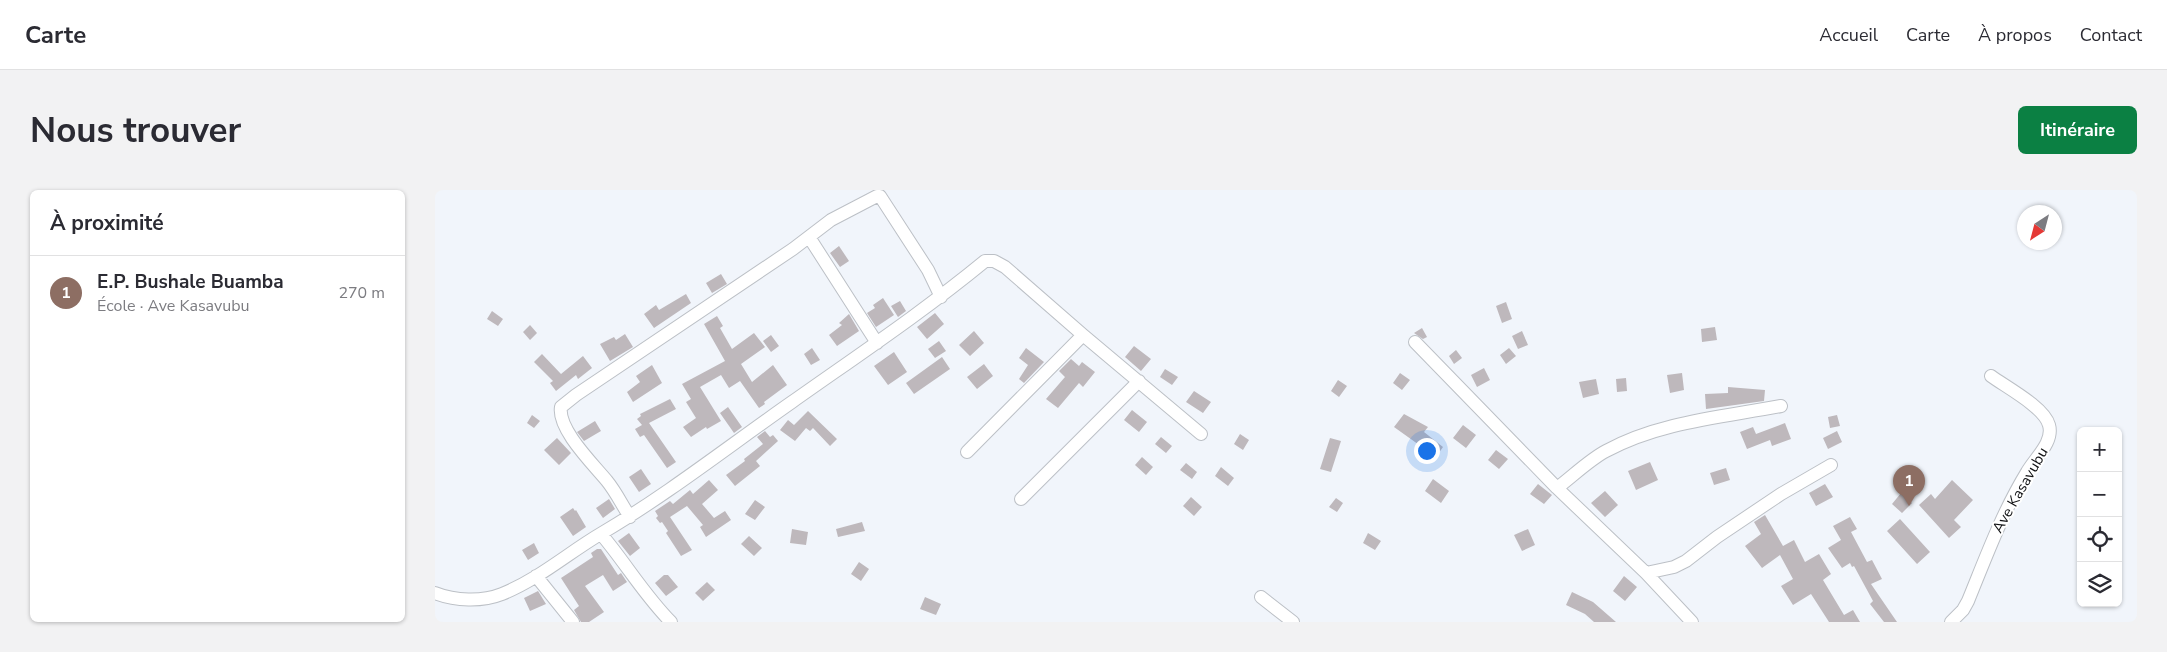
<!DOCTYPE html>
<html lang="fr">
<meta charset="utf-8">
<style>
:root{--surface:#fff;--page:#f2f2f3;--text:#2b2b33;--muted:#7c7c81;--line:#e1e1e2;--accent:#0b8043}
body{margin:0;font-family:"Nunito Sans",sans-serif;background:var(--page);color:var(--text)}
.controls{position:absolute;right:15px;bottom:15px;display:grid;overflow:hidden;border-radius:8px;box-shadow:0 1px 4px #0004}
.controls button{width:45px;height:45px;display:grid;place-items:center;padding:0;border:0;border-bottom:1px solid var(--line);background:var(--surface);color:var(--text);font:25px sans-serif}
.compass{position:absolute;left:1582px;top:15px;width:45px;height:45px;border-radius:50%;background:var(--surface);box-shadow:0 1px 4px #0004;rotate:216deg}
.you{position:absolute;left:991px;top:260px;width:18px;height:18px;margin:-12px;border:4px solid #fff;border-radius:50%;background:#1a73e8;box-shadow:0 0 0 8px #1a73e833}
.badge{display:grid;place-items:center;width:32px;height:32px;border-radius:50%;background:var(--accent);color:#fff;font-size:16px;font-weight:700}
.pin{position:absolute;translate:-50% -41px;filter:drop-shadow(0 1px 2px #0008)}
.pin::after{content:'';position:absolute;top:26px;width:18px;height:15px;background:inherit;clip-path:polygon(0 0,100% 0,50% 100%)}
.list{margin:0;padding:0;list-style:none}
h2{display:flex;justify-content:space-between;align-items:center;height:65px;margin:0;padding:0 20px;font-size:21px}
h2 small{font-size:16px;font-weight:400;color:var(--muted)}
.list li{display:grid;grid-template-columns:32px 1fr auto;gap:15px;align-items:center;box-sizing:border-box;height:75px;padding:0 20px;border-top:1px solid var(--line)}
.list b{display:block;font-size:19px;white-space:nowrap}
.list p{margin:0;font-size:16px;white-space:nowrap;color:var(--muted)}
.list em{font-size:16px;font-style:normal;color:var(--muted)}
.icon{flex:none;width:28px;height:28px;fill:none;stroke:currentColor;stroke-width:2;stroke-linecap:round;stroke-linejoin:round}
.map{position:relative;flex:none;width:1702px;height:432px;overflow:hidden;border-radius:8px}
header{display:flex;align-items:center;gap:30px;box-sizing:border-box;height:70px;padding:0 25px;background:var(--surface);border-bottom:1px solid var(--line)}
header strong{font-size:24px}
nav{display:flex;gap:28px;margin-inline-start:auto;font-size:18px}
.intro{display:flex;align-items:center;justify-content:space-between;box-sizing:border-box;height:120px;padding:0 30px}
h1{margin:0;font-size:35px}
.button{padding:12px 22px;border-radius:8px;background:var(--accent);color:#fff;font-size:18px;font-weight:700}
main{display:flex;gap:30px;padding:0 30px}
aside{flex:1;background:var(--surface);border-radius:8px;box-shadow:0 1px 4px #0004}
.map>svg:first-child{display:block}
</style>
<header>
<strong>Carte</strong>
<nav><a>Accueil</a><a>Carte</a><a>À propos</a><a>Contact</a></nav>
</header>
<div class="intro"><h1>Nous trouver</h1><a class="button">Itinéraire</a></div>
<main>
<aside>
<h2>À proximité<small></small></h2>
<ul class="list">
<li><span class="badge" style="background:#8d6e63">1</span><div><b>E.P. Bushale Buamba</b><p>École · Ave Kasavubu</p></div><em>270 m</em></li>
</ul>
</aside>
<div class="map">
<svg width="1702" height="432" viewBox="0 0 1702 432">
<rect width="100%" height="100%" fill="#f1f5fb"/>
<path fill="#beb8bc" d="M404,56L414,71L405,77L395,63Z
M286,84L292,94L277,103L271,93Z
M251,104L256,113L219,138L209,124L221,115L224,120Z
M448,108L459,125L441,137L432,123L440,118L438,115Z
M465,111L471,121L463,127L456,116Z
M1071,112L1077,129L1067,133L1061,116Z
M57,121L68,129L63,136L52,129Z
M500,123L509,134L492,149L482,137Z
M414,124L424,141L402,156L394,145L407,135L404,133Z
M282,126L288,136L285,138L297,159L319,143L330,157L306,174L317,192L338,175L352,195L329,212L330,214L324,218L305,191L294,198L286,185L265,197L286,231L272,239L271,237L256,247L248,237L261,228L251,212L256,209L247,194L290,171L269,134Z
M95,135L102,143L95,150L88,142Z
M1280,137L1282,150L1267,152L1266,139Z
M987,138L992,147L988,149L979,143Z
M539,141L549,153L535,166L524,155Z
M1087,141L1093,155L1083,159L1077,146Z
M190,144L198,157L175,171L165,154L179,147L181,150Z
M336,145L344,156L336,162L328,151Z
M504,151L511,161L500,168L493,159Z
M699,156L716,169L706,181L690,167Z
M377,158L385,170L376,175L369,164Z
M591,158L609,172L589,193L584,189L593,175L584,168Z
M1074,158L1081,166L1071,174L1065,165Z
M1021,160L1027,168L1019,174L1014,166Z
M459,162L472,182L453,195L439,176Z
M107,164L126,184L148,166L157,178L143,189L141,185L121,201L115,193L118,191L99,172Z
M507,167L515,179L479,204L471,193Z
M636,169L644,176L647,172L660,182L648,197L644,193L623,218L611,209L630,187L624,181Z
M549,174L558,186L542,199L532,187Z
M217,175L227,193L198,212L192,202L205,192L201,186Z
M1049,178L1055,190L1042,197L1036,185Z
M730,179L743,187L737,195L725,187Z
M965,183L975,190L967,200L958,193Z
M1247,183L1249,200L1235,203L1232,185Z
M1191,188L1192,201L1182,202L1181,189Z
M1161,189L1164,204L1148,208L1144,192Z
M903,190L912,196L904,207L896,201Z
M1293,197L1330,200L1329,211L1271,219L1270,204L1293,203Z
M759,201L776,212L768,223L751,212Z
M235,209L241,219L214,233L241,272L232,278L209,245L205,247L200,239L207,235L202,229L206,226L205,224Z
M293,217L307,237L299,243L285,223Z
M697,220L712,232L704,242L689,230Z
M373,221L402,249L395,256L378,238L375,241L371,238L360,251L345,240L353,230L359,235Z
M969,224L993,237L989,242L1008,257L1001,267L959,237Z
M97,225L105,231L99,238L92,233Z
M1402,225L1405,236L1395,238L1393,227Z
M160,231L166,241L149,251L142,242Z
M1350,233L1356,249L1337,256L1335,250L1312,259L1305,242L1318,237L1321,244Z
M1028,235L1041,245L1031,258L1018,248Z
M330,241L335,247L338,245L343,251L321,271L325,276L300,296L291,285L310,271L309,269L328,254L322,247Z
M1402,241L1407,252L1393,259L1388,248Z
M805,244L814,250L808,260L799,254Z
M726,247L737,256L731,263L720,254Z
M122,248L136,263L124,275L109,260Z
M895,248L906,251L896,282L885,279Z
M1061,260L1073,269L1064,279L1053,270Z
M707,267L718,277L711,285L700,275Z
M1215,272L1223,290L1201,300L1193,281Z
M751,273L762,282L757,289L745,280Z
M786,277L799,288L793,296L780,286Z
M1291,278L1295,290L1279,295L1275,283Z
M206,279L216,294L204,302L194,287Z
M998,289L1014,301L1006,313L990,301Z
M274,290L283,300L267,314L279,328L290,321L296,330L271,347L265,337L268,335L252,316L235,327L257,360L246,366L231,343L233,341L227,332L225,333L221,328L223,326L220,321L235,311L238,314L255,300L258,304Z
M1517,290L1538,310L1519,330L1526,337L1514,348L1484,315L1496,304L1500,309Z
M1103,294L1117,305L1109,314L1095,304Z
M1390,294L1398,307L1381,316L1374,303Z
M1170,301L1183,315L1170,327L1156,313Z
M1466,303L1477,313L1467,323L1457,314Z
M756,307L767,317L759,326L748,316Z
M901,308L908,313L902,322L894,317Z
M174,309L180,319L168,328L161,318Z
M320,310L330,317L320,330L310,324Z
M138,318L140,321L141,320L151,337L138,346L125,327Z
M1330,325L1348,356L1359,350L1370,372L1384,364L1396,384L1388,390L1409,425L1418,420L1425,432H1394L1376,404L1358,415L1346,396L1358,389L1345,365L1327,378L1310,356L1326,344L1319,332Z
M1415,327L1422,339L1416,342L1432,372L1437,370L1447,389L1436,394L1462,432H1449L1435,414L1438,411L1419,376L1417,377L1415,373L1407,378L1393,358L1406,350L1398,336Z
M1465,329L1495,362L1482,374L1452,341Z
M427,332L430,341L403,347L401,339Z
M357,339L373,342L371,355L355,353Z
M1093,339L1100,355L1087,361L1079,345Z
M194,343L205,358L195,366L183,351Z
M933,343L946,351L940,360L928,353Z
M314,346L327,358L319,366L306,354Z
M99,353L104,363L93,370L87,360Z
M162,359H166L183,385L186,383L192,392L178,401L168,385L150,396L169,422L154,432H146L139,420L144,416L126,388L158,367L156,363Z
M424,372L434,379L426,391L416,384Z
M229,385H233L243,397L231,406L220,393Z
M1189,386L1202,397L1190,411L1178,401Z
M272,392L280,400L268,411L260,403Z
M103,401L111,414L95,421L89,408Z
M1137,402L1158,412L1181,432H1159L1150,424L1131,415Z
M490,407L506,414L501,425L485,419Z"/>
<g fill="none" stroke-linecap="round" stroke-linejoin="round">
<defs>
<path id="minor" d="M374,47L442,153
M980,152L1122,298L1211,383L1257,432
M532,262L648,145
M1122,298C1138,286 1154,270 1171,261C1224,232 1288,227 1346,216
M586,309L704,191
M195,327C187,315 181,302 172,291C159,275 122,239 126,217L141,205L358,59L396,30L442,6H445L493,80L506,107
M166,344C190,372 209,405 236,432
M1211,383L1239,377L1251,371L1282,347L1346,304L1396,275
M101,386L138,432
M0,403C20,411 47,412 67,404C104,389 133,363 167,343C233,304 294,256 357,212C422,166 488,122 550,71H559L570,77L648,145L766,244
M826,407L858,432
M1516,432L1528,420L1533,411C1551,367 1567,323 1592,282C1600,268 1619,252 1614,235C1609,217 1571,197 1556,186"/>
</defs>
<use href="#minor" stroke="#bcc0c6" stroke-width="14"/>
<use href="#minor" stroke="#fff" stroke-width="12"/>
</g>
<g text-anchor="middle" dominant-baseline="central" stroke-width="4" stroke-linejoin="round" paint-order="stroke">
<g font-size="15" fill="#101113" stroke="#fff">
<text transform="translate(1585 300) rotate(-60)">Ave Kasavubu</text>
</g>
</g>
</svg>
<div class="controls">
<button>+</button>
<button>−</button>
<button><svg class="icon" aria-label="locate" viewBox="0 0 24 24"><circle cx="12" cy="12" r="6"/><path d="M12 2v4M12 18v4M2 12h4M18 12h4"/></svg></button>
<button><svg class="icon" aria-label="layers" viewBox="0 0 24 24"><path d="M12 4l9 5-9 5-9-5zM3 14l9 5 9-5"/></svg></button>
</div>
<svg class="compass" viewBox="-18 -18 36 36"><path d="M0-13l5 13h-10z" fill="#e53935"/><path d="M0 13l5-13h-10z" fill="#7c7c81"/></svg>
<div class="you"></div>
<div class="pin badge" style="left:1474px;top:316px;background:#8d6e63">1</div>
</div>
</main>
